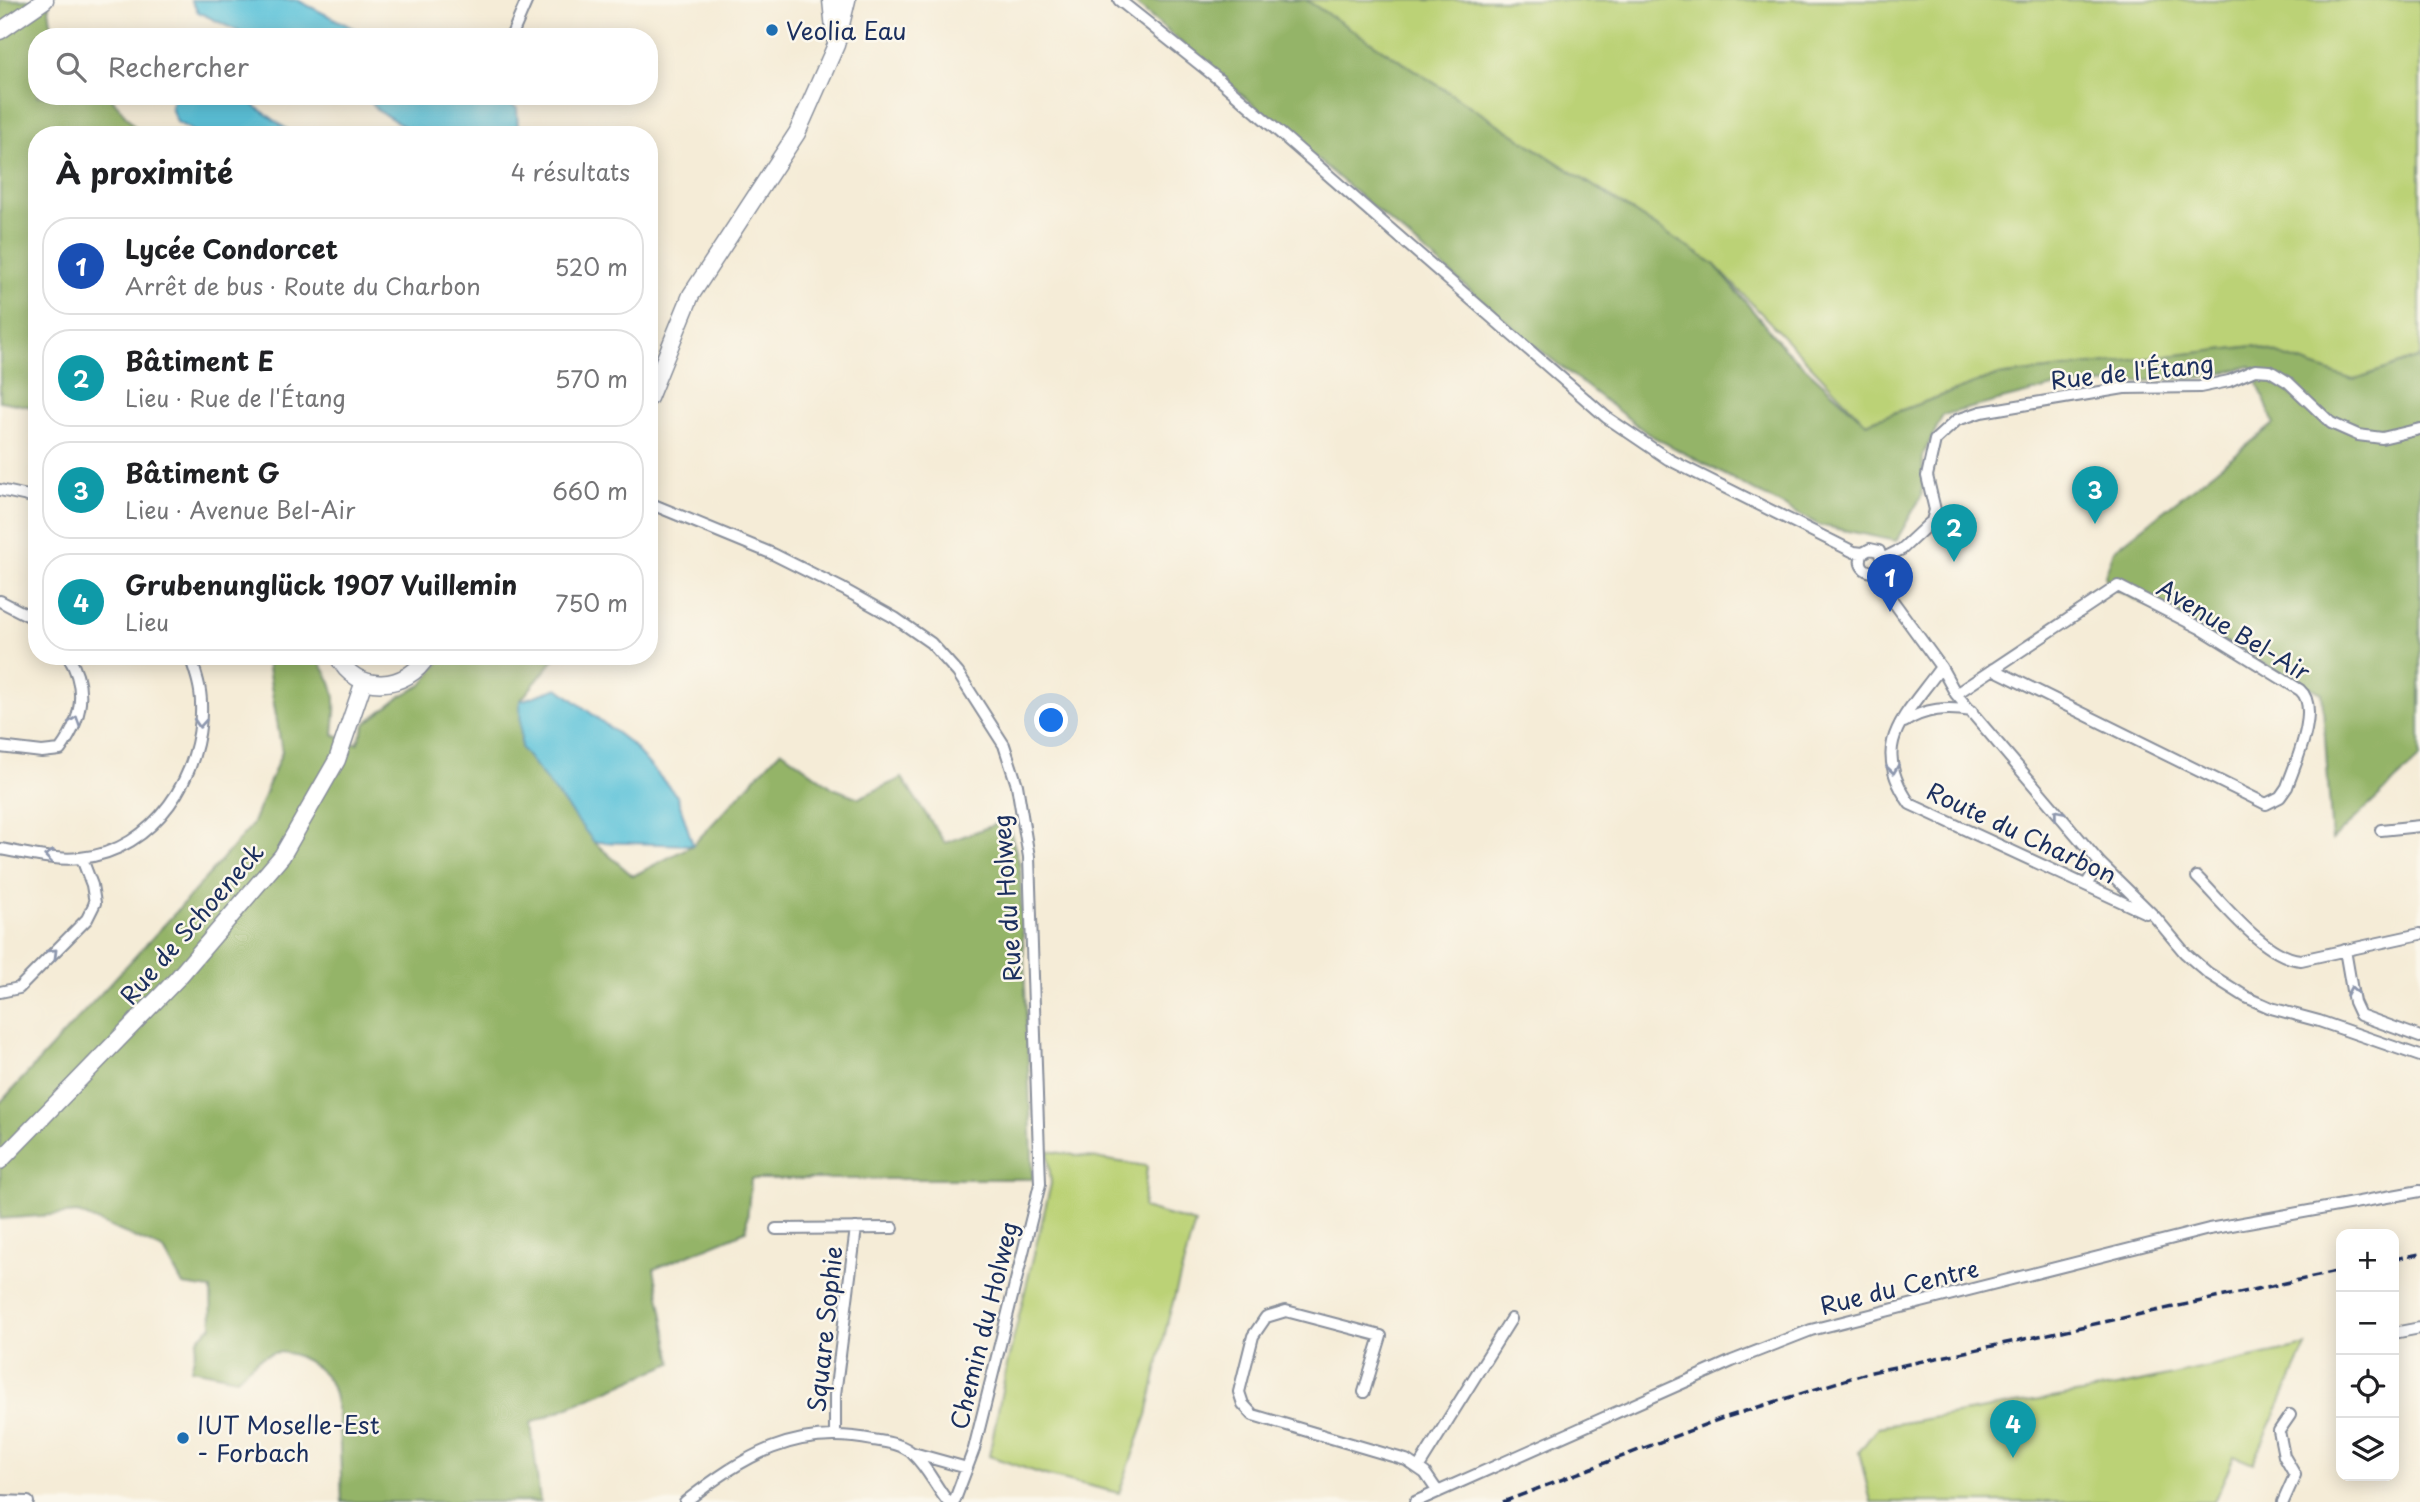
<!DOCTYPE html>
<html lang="fr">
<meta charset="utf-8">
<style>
:root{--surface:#fff;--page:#f2f2f2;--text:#202124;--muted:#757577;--line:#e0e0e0;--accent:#d93025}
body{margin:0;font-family:"Playpen Sans",sans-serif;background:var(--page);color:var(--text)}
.controls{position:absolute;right:21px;bottom:21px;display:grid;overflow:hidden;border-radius:14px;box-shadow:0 4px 18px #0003}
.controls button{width:63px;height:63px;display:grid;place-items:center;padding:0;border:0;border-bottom:2px solid var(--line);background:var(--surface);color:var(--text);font:35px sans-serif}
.you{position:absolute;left:1052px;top:721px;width:24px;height:24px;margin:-18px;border:5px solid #fff;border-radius:50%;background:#1a73e8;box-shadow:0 0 0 10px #1a73e833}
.badge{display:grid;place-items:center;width:46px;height:46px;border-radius:50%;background:var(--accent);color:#fff;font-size:23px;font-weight:700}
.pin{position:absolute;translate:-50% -58px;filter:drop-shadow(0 2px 4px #0008)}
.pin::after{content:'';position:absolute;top:37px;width:24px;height:21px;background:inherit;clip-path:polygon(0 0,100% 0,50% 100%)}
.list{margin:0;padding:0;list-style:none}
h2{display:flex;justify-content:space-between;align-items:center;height:91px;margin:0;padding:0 28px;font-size:30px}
h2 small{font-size:23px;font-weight:400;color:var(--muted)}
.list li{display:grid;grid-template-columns:46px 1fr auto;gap:21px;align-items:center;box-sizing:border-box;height:98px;margin:0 14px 14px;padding:0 14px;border:2px solid var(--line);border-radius:28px}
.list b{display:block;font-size:26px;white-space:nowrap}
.list p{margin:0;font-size:23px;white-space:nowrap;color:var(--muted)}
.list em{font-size:23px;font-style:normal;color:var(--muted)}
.icon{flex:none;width:38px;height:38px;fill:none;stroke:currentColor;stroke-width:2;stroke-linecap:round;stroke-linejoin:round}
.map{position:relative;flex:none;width:2420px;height:1502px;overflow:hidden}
.search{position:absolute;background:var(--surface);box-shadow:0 4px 18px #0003;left:28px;top:28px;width:630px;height:77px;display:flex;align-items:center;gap:18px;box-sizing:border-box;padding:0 24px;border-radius:28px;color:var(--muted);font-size:26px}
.panel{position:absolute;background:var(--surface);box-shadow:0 4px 18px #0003;left:28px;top:126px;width:630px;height:539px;border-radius:28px}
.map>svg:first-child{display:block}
</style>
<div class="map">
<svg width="2420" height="1502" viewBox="0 0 2420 1502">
<rect width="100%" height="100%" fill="#fbf7ec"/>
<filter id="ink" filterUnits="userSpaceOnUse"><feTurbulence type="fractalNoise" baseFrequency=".0143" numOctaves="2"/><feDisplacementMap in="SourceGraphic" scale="14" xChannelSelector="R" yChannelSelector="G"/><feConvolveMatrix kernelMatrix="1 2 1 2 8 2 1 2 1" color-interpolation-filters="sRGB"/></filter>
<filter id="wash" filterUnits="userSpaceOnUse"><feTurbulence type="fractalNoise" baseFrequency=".00686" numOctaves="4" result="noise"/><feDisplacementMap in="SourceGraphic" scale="28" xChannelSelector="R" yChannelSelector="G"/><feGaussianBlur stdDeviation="1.57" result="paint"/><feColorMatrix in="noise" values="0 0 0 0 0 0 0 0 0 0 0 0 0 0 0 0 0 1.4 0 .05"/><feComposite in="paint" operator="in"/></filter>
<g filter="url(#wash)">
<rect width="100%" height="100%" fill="#f5ecd7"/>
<path fill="#bbd276" stroke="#6b806a" stroke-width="2" d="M1306,0H2420V357L2353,380L2254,346L1996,376L1866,423L1714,264Z
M1048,1151L1147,1166L1143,1208L1195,1223L1168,1320L1147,1415L1119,1493L1045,1475L989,1456L1007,1365L1051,1184Z
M2306,1346L2253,1464L2234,1456L2214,1502H1871L1859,1452L1878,1427L2117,1387Z"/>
<path fill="#94b467" stroke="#587262" stroke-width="2" d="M0,0H48L51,23L62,37H37V96H110L141,135H37V408L0,401Z
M1131,0H1306L1714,264L1783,347L1866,423L1996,376L2254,346L2353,380L2420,357V758L2332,840L2322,693L2109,586L2105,576L2114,550L2274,424L2251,366L2207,377L2053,387L1943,415L1923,455L1922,495L1896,541L1819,525L1648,434L1545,354Z
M266,656H315C338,688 337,696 333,734L357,744L366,723L401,696L422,685L441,660L450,656H557L520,701L594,842L633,876L693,845L781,750L833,788L859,798L902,778L945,843L1007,820L1020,866L1033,1179H751L746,1231L654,1269L672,1363L531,1423L540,1502H342C340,1473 342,1408 330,1383C325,1372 309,1361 297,1356C270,1345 256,1360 237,1378L191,1369L198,1339L212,1326L211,1289L183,1285L164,1250L78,1213L0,1219V1103L177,911L252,825L282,752Z"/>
<path fill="#5bc2d9" stroke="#3b789c" stroke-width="2" d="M191,0H297L357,30L355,37H250L198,12Z
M174,96H241L295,135H200L177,122L171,108Z
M368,96H495L517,108L518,135H419L377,110Z
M558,688L631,744L677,796L693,845L594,842L521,748L520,701Z"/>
</g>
<g filter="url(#ink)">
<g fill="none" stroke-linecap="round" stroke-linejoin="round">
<defs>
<path id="street" d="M1119,0L1217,78L1606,417L1668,459L1854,552L1863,553
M511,37L527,0
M0,490L37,498
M649,503L773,554L843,589L895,618L931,643L958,673L1004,745L1017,785L1029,857L1040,1184L974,1449L954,1502
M1863,553L1870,549L1879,551L1883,564
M1863,553C1857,564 1864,574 1877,571
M1884,558L1902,549L1932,521L1935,510L1927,476L1935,440L1957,420L1981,412L2124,388L2200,387L2229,381L2255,370L2270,371L2288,382L2331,423L2358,435L2382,438L2420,429
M1877,571L1882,586L1941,667L1956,694L2100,863L2155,917L2185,953L2208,973L2246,997L2271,1008L2319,1021L2420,1056
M0,601L37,620
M1941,667C1905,717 1868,744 1910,804L2146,913
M1956,694L2118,586L2200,628L2300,690C2321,708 2295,764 2287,787L2280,797L2266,804L1993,669
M1904,722C1926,708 1947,707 1972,711
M0,747L42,752L60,750C82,720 88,688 68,656
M2381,830L2420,826
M0,849C25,853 54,861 80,858C154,852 204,773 201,703C201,687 195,671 190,656
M2197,877C2223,903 2265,958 2301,960L2420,934
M2086,885L2100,863
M2345,950L2354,1002L2360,1015L2420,1037
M0,992L19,988L87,919L95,903L92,885L82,859
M776,1229L893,1228
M2394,1333L2420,1328
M1364,1392L1381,1336L1286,1311L1266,1317L1253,1336L1239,1392L1243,1404L1253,1415L1406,1460L1425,1473L1438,1492
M835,1434V1395L856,1228
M913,1453L967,1468
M1418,1468L1511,1319
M0,1501L28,1502
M685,1502C744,1456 795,1424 873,1440C886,1442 903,1444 913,1454C927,1467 936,1487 948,1502
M1415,1502L1732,1361L1811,1330L2209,1229L2420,1191
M2283,1502L2295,1475L2284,1456L2279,1431L2290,1415"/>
<path id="secondary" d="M831,0L835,39
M0,31L45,0
M649,398L691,295L797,133L836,45L847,0
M338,656C355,695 408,690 427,656
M0,1161L177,979L282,856L337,760L364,681"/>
</defs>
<use href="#street" stroke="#888e9a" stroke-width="14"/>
<use href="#secondary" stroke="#888e9a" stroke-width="19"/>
<use href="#street" stroke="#fff" stroke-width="10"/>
<use href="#secondary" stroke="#fff" stroke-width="16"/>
<path stroke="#1b2f5e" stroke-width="3.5" stroke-dasharray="10 5" stroke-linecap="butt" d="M2394,1259L2420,1254
M1503,1502L1720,1419L1867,1373L2341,1271"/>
</g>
<defs><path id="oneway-chevron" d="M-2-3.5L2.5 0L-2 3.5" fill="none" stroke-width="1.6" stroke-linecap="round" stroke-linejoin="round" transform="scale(1.75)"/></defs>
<g stroke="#8d97ae">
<use href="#oneway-chevron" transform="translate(75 721) rotate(-71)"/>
<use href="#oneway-chevron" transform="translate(200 723) rotate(94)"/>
<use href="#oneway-chevron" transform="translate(1893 769) rotate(82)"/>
<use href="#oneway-chevron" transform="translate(2058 814) rotate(-130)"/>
<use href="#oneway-chevron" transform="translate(49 856) rotate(-172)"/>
<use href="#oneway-chevron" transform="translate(53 953) rotate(-45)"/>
<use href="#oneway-chevron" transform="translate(2352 991) rotate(-100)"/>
</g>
</g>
<g fill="#1f6fb2" stroke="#fbf7ec" stroke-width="2.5">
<circle cx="772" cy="30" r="7"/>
<circle cx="183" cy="1438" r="7"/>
</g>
<g text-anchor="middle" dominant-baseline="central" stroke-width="5" stroke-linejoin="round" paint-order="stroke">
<g font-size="24" fill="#1b2f5e" stroke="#fbf7ec" text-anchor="start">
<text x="786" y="30">Veolia Eau</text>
<text x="197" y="1424">IUT Moselle-Est<tspan x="197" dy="28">- Forbach</tspan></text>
</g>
<g font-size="24" fill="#1b2f5e" stroke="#fbf7ec">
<text transform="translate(2132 371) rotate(-6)">Rue de l'Étang</text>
<text transform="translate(2234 629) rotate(31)">Avenue Bel-Air</text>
<text transform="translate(2022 832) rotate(25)">Route du Charbon</text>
<text transform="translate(1006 898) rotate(-94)">Rue du Holweg</text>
<text transform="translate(191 923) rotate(-49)">Rue de Schoeneck</text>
<text transform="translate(1899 1286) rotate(-14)">Rue du Centre</text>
<text transform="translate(983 1325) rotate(-76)">Chemin du Holweg</text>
<text transform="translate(824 1329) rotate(-84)">Square Sophie</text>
</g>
</g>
</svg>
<div class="controls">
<button>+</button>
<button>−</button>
<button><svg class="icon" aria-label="locate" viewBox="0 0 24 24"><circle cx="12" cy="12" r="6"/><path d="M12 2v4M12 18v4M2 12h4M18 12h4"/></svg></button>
<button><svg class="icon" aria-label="layers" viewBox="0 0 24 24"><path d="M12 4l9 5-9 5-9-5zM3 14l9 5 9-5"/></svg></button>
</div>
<div class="you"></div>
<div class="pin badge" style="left:1890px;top:612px;background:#1a4fb4">1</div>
<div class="pin badge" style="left:1954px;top:562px;background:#0f9aa8">2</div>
<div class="pin badge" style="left:2095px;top:524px;background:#0f9aa8">3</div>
<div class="pin badge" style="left:2013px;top:1458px;background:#0f9aa8">4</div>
<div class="search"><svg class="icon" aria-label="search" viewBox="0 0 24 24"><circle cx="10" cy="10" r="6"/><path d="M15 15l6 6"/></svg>Rechercher</div>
<section class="panel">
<h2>À proximité<small>4 résultats</small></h2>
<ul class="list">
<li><span class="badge" style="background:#1a4fb4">1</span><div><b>Lycée Condorcet</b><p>Arrêt de bus · Route du Charbon</p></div><em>520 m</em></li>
<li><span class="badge" style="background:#0f9aa8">2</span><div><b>Bâtiment E</b><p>Lieu · Rue de l'Étang</p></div><em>570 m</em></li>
<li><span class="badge" style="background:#0f9aa8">3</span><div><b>Bâtiment G</b><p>Lieu · Avenue Bel-Air</p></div><em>660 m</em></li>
<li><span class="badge" style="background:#0f9aa8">4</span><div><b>Grubenunglück 1907 Vuillemin</b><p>Lieu</p></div><em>750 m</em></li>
</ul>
</section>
</div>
